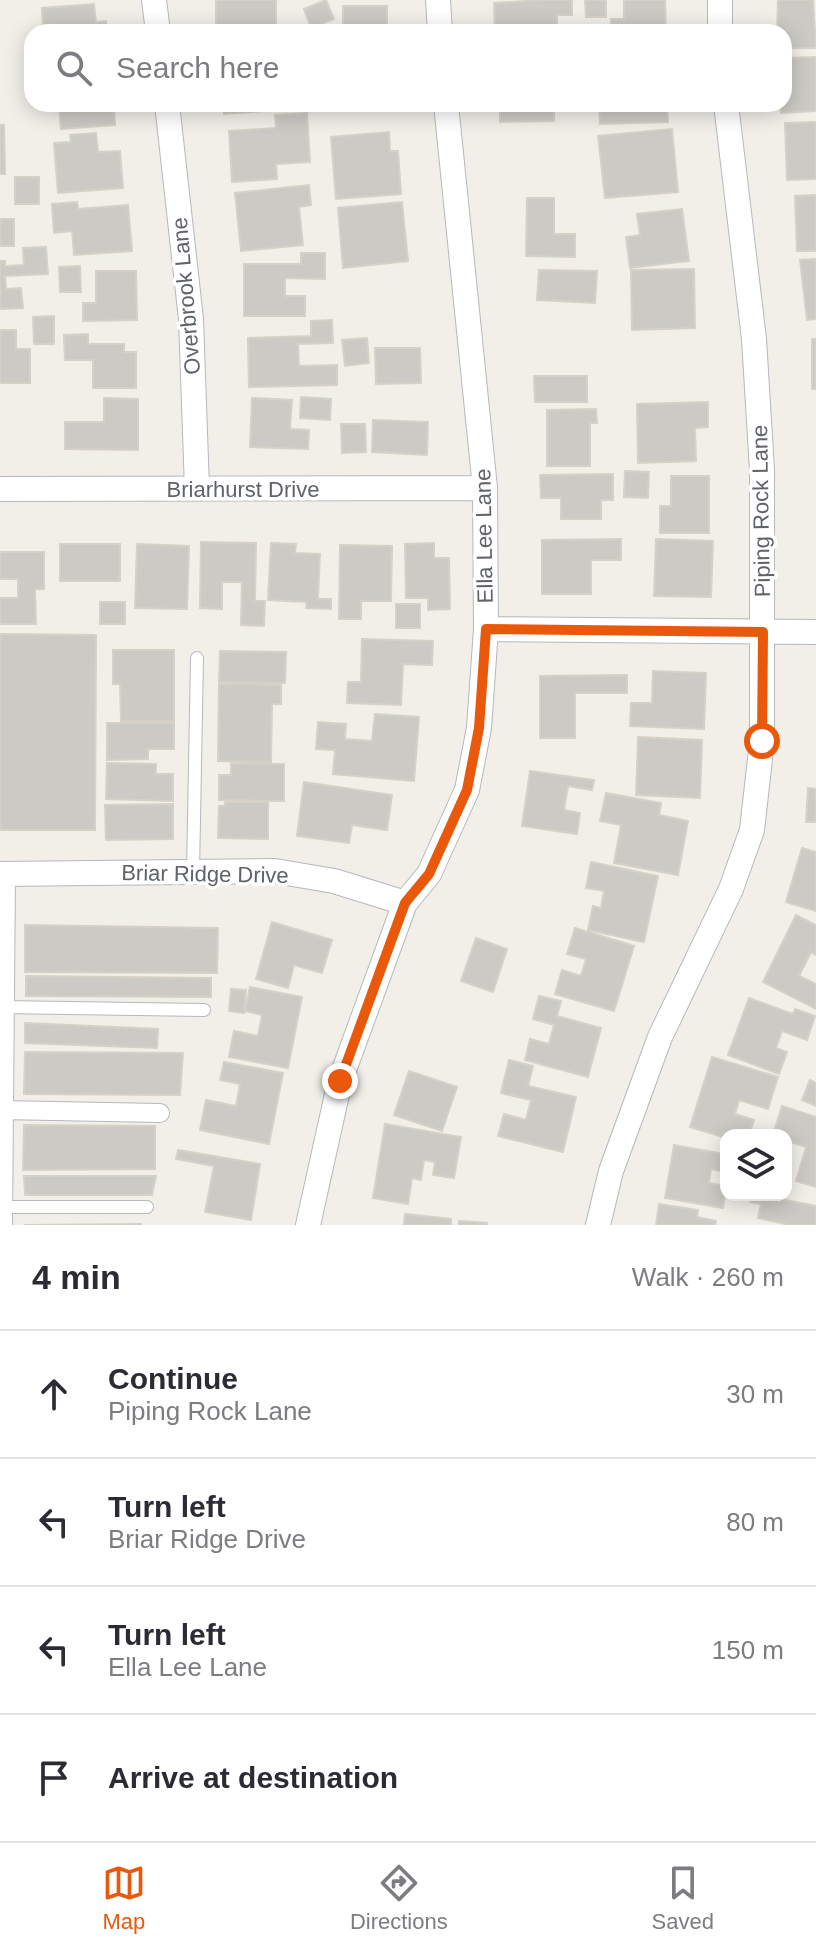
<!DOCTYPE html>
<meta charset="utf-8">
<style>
:root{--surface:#fff;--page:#f2f2f3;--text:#2b2b33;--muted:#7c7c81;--line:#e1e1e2;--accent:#ea580c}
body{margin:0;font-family:Arial,sans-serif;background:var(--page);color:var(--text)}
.controls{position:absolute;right:24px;bottom:24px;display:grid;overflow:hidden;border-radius:16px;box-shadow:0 4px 20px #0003}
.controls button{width:72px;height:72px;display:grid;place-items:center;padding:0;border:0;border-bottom:2px solid var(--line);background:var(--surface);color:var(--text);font:40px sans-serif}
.stop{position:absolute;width:24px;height:24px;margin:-18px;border:6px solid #ea580c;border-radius:50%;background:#fff}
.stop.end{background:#ea580c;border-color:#fff;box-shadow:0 2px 8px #0008}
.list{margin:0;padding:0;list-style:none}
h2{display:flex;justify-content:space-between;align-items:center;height:104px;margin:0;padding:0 32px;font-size:34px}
h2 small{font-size:26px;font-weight:400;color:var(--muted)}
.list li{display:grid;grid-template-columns:52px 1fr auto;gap:24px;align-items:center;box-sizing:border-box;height:128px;padding:0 32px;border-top:2px solid var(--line)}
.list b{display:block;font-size:30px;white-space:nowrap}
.list p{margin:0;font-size:26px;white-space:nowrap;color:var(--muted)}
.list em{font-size:26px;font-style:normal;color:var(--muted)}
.icon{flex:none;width:44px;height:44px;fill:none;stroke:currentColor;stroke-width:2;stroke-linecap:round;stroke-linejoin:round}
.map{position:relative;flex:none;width:816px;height:1225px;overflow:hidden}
.search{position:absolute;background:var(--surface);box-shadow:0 4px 20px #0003;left:24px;right:24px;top:24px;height:88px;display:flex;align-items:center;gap:20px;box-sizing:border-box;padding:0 28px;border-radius:24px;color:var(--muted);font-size:30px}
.sheet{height:616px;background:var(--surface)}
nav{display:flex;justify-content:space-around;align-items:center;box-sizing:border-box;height:112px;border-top:2px solid var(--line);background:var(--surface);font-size:22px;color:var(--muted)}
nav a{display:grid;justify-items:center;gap:4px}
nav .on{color:var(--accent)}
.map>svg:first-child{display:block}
</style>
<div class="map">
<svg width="816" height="1225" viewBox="0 0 816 1225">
<rect width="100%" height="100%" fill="#f1efe8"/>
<path fill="#cccac5" stroke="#d6d1c6" stroke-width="2" d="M216,0H276V32H216Z
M326,0L334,19L311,28L304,9Z
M543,0H572V15H557V32H495L494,3Z
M585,0H606V17H586Z
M624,0H665L666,32H611V19H624Z
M778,0H813L816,48H784V32H777Z
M94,4L96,22L106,21L107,32H54V24L43,25L42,8Z
M343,6H387V32H343Z
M816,57V111L781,113L780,104H784V58Z
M59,104H114L115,125L61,129Z
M224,104H300L301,108L224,114Z
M500,104H554V121L500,122Z
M599,104H667L668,122L600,124Z
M307,113L310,162L276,164L277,179L232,182L229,131L276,128L275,115Z
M816,122V179L787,180L785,123Z
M0,125H4L5,174H0Z
M672,129L678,192L605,198L598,136Z
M389,132L390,151H398L401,194L336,199L331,137Z
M96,133L98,152L120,151L123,188L58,193L54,143L71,142L70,135Z
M15,177H39V204H15Z
M309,185L311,205L299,207L303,245L241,251L235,193Z
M816,195V251H797L795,196Z
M527,198H554V234H575V257L526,256Z
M77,202L78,209L128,205L132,251L74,255L72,231L54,233L52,204Z
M402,202L408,261L343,268L338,208Z
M682,209L689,261L630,268L626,237L640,235L637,214Z
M0,219H14V246H0Z
M46,247L48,274L5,276L6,289L21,288L23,308L0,309V261H5V266L24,265L23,248Z
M301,253H325V279L285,278V296H305V316H244V264H301Z
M816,259V319L807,320L800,260Z
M80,266L81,292H60L59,267Z
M694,269L695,328L632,330L631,270Z
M539,270L597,271L595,303L537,300Z
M96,271H136L137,320L83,321V303H96Z
M54,316V344H34L33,317Z
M332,320L333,343L298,344L299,366L337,365V385L249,387L248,338L311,336V321Z
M0,330H16V349H30V383H0Z
M88,334V344H124V352H136V388H93V360H65L64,335Z
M367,338L369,363L345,366L342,340Z
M812,339H816V389H812Z
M375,348H420L421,383L376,384Z
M534,376H587V402H535Z
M301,397L331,399L330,420L300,418Z
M104,398L138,399V450L65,449V422H104Z
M252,398L292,400L290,429L309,430L308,449L250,447Z
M708,402V427L695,428L696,461L638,463L637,404Z
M596,409L597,423H590V466H547V410Z
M373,420L428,422L427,455L372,452Z
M341,424H365L366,452L342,453Z
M625,471L649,472L648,498L624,497Z
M613,474V500H601V519H561V498H541L540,475Z
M671,476H709V533H660V506H671Z
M621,539V560H591V594H542V540Z
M656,539L713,541L711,597L654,596Z
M201,542L256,543L255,601H265L264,626L241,625L242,582H222V609L200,608Z
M271,543L296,544L295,553L320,554L318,599H331V609L306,608L307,602L268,600Z
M434,543V558H449L450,609L428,610V598H406L405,544Z
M60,544H120V581H60Z
M137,544L189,546L187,609L135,608Z
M340,545L392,546L391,601H361V619H339Z
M0,552H44V589H35L36,624H0V598H18V579H0Z
M100,602H125V624H100Z
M396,604H420V628H396Z
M0,634L96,635L95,830H0Z
M362,639L433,641L432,665L403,664L401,705L347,703L348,682H361Z
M113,650H174V721H121L120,684H113Z
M220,651L286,652L285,683L219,682Z
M653,671L706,673L704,729L630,726L631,703H652Z
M627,675V693H575V738H540V676Z
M219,684L281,685V704H272L271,762L218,761Z
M375,714L419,717L414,781L333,774L335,750L316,749L318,722L346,724L345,739L372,741Z
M107,723H174V749H148V759L107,760Z
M638,737L702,740L700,798L636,795Z
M107,763L156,764V774H173V801L106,799Z
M231,763L284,764V801L219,800V775H231Z
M530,771L594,780L592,790L568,786L564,810L580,813L577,834L522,826Z
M304,782L392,795L387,830L352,825L349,843L297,836Z
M808,788L816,789V822H806Z
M606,793L661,803L659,815L688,821L678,875L614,863L621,825L600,821Z
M225,802H268V839L218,838L219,806H225Z
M173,804V839L106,840L105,805Z
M802,848L816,852V911L786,902Z
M591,862L658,876L644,942L588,930L593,906L601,908L604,891L586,888Z
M796,915L816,925V955L811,952L799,976L816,984V1009L763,982Z
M272,922L332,940L322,973L294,965L288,988L256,979Z
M25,925L218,928L217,973L25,972Z
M575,928L634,946L614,1011L555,994L562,970L581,976L586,959L567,954Z
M476,938L507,949L493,992L461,981Z
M26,976L211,978V997L26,996Z
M250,987L302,997L288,1068L229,1057L234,1031L258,1036L262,1015L245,1011Z
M231,989L246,990L244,1013L229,1011Z
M539,996L561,1001L557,1016L601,1028L588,1077L525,1060L530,1039L549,1044L554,1025L533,1019Z
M749,998L793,1014L795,1009L815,1016L807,1040L782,1031L776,1048L787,1052L779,1074L728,1055Z
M25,1023L158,1029L157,1048L25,1043Z
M25,1052L183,1053L180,1095L24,1094Z
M712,1057L778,1077L768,1109L739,1100L735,1114L754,1120L749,1135H726V1138L690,1127Z
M509,1060L533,1066L528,1086L576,1097L563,1152L498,1136L504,1114L526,1120L531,1100L501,1093Z
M224,1062L283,1073L269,1144L200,1130L206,1100L236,1106L240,1084L220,1080Z
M409,1071L457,1087L442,1131L394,1115Z
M810,1080L816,1083V1106L802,1100Z
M782,1106L816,1117V1187L796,1181L806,1147L786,1141V1135H773Z
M385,1124L461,1137L454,1178L433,1175L435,1162L424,1160L421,1180L412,1178L408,1204L373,1198Z
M24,1125L155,1126V1169L23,1170Z
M674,1145L724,1154L726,1146V1172L711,1169L709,1183L726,1186L723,1208L665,1198Z
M178,1150L260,1164L251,1220L205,1212L214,1166L176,1159Z
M24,1176H156L152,1195H25Z
M751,1195H775V1198L816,1206V1225H790L758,1218L761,1204L750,1202Z
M659,1204L698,1210L697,1217L716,1221L715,1225H656Z
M405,1214L451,1219V1225H404Z
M459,1221L487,1223V1225H459Z
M141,1224V1225H24Z"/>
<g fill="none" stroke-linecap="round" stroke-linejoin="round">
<defs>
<path id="service" d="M193,873L197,658
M0,1007L204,1010
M0,1207H147"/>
<path id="pedestrian" d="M0,1110L160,1113"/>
<path id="minor" d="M154,0L158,32
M438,0L440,32
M720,0V32
M167,104L191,319L197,489
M0,489L485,488
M486,629L816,632
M0,874L275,871L334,881L405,903
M0,1225L3,874
M308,1225L340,1081L405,903L429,874L467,790L479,728L486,629L485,488L446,104
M598,1225L611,1171L660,1037L731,889L752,830L762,741V470L754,339L726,104"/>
</defs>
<use href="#service" stroke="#b5b8bc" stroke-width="14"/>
<use href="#pedestrian" stroke="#b5b8bc" stroke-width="20"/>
<use href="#minor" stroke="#b5b8bc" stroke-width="26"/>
<use href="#service" stroke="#fff" stroke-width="12"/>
<use href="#pedestrian" stroke="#fff" stroke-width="18"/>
<use href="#minor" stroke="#fff" stroke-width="24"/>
</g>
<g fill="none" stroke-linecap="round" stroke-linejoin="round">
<path stroke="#ea580c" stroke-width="10" d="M340,1081L405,903L429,874L467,790L479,728L486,629L763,632L762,741"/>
</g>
<g text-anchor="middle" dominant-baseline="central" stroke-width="7" stroke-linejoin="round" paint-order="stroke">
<g font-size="22" fill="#5f6368" stroke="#fff">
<text transform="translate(186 296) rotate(-95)">Overbrook Lane</text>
<text x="243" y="489">Briarhurst Drive</text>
<text transform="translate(761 511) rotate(-91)">Piping Rock Lane</text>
<text transform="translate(484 536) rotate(-91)">Ella Lee Lane</text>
<text transform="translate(205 874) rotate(1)">Briar Ridge Drive</text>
</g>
</g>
</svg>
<div class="controls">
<button><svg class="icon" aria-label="layers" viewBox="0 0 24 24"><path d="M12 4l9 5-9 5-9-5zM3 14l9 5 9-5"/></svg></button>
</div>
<div class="stop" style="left:762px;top:741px"></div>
<div class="stop end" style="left:340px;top:1081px"></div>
<div class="search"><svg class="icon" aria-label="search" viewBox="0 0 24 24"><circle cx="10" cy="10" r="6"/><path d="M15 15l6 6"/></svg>Search here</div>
</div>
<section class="sheet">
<h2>4 min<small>Walk · 260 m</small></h2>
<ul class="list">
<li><svg class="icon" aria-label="ahead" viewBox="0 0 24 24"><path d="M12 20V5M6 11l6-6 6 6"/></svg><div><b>Continue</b><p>Piping Rock Lane</p></div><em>30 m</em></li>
<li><svg class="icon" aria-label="left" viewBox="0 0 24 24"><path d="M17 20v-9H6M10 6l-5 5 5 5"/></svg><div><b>Turn left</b><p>Briar Ridge Drive</p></div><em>80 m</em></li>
<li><svg class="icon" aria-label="left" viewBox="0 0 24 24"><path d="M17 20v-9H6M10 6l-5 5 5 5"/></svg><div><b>Turn left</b><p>Ella Lee Lane</p></div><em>150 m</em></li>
<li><svg class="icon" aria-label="arrive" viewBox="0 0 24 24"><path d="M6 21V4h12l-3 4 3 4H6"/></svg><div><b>Arrive at destination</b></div></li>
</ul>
</section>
<nav>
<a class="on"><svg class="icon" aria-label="map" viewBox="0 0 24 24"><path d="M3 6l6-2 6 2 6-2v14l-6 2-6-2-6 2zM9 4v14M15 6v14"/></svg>Map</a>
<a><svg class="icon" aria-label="directions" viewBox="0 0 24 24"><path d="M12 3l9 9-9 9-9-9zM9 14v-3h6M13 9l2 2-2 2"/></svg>Directions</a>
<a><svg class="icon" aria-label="saved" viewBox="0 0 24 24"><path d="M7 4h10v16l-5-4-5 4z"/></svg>Saved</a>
</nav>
